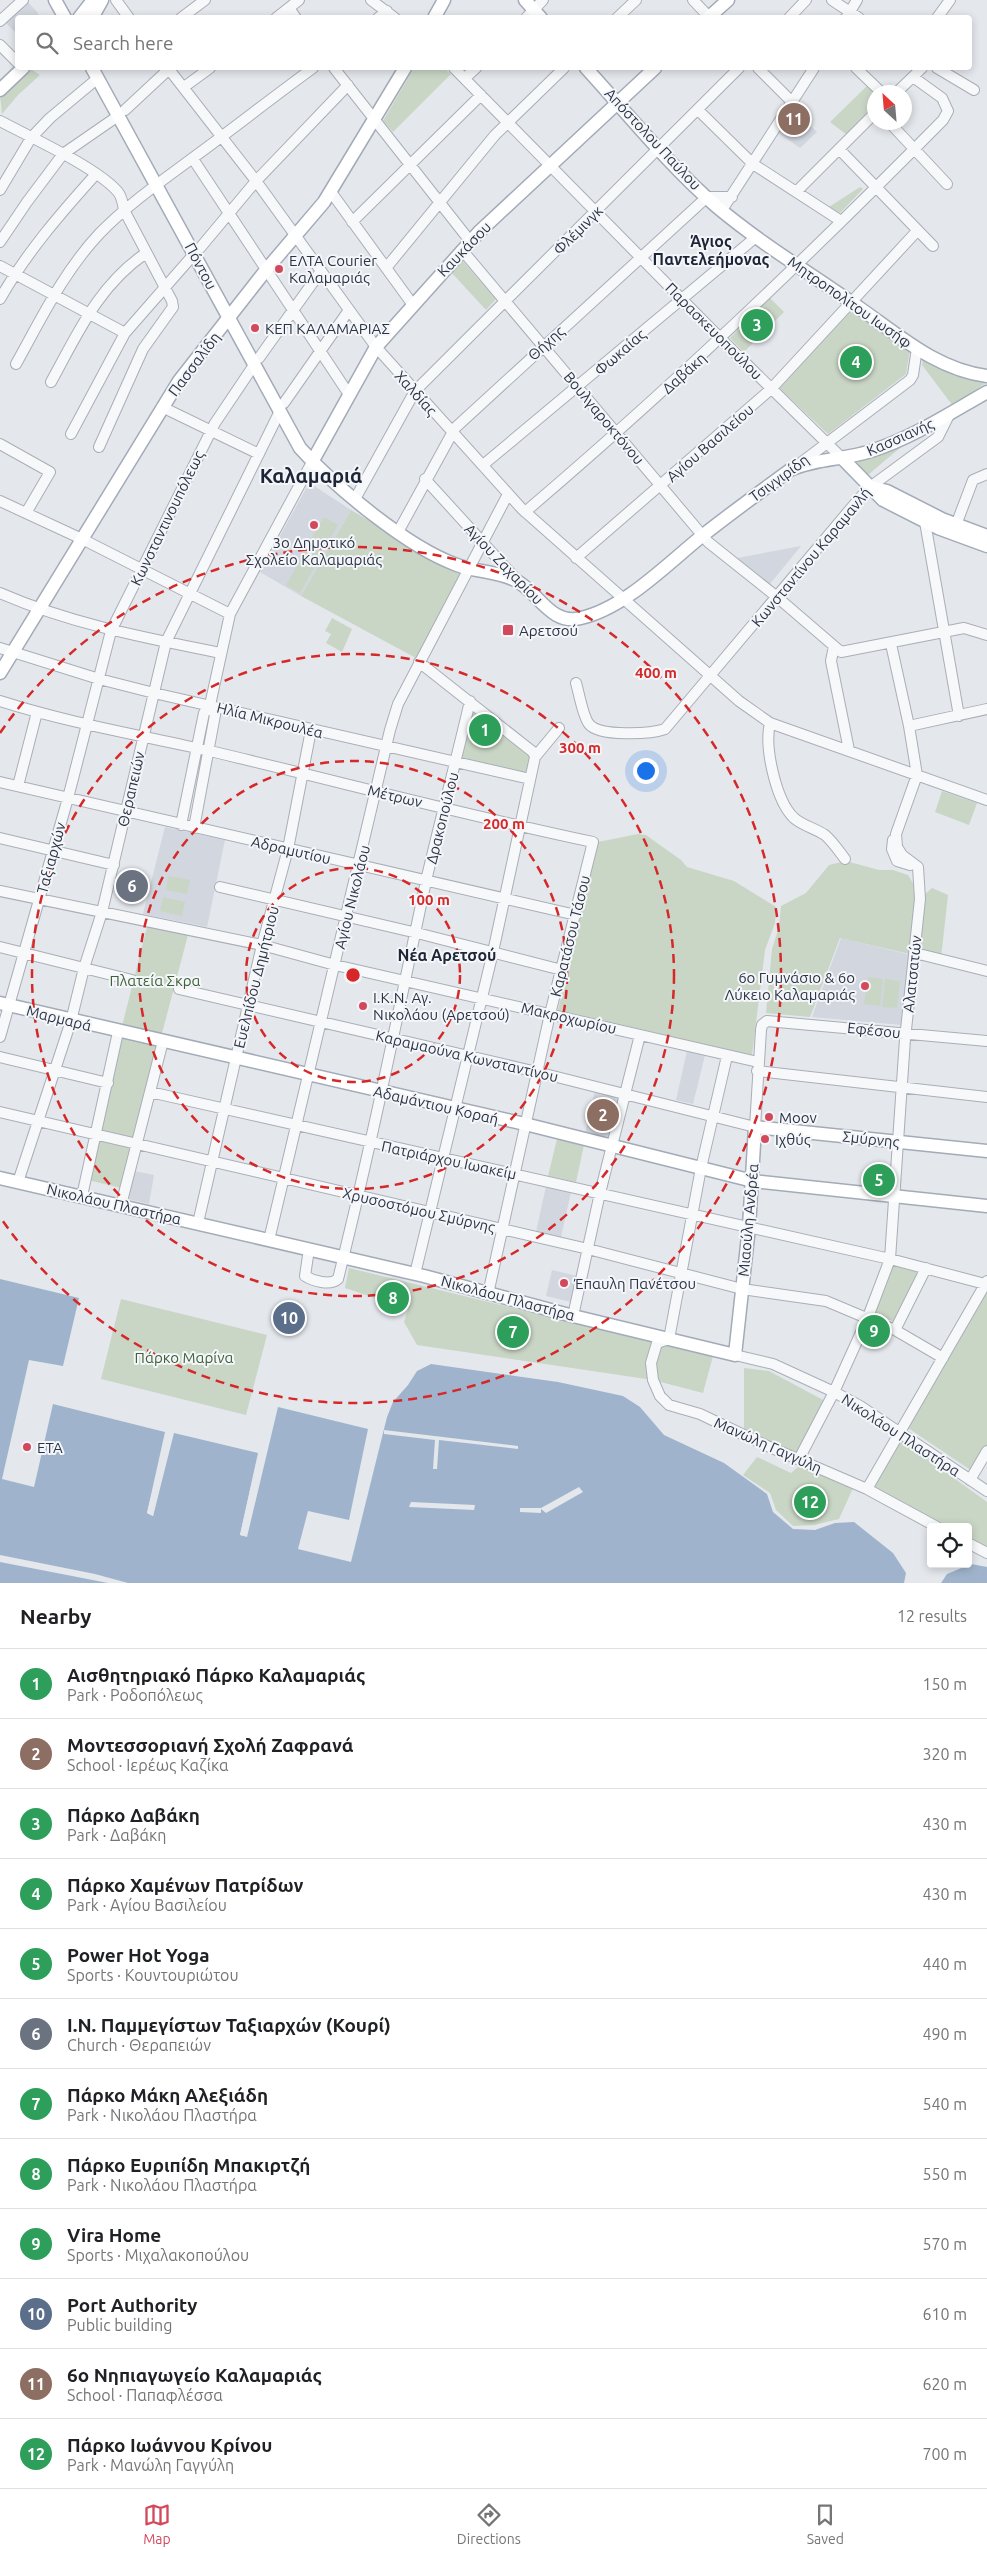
<!DOCTYPE html>
<meta charset="utf-8">
<style>
:root{--surface:#fff;--page:#f6f6f6;--text:#202124;--muted:#757577;--line:#e0e0e0;--accent:#d1495b}
body{margin:0;font-family:Ubuntu,sans-serif;background:var(--page);color:var(--text)}
.controls{position:absolute;right:15px;bottom:15px;display:grid;overflow:hidden;border-radius:5px;box-shadow:0 2px 8px #0003}
.controls button{width:45px;height:45px;display:grid;place-items:center;padding:0;border:0;border-bottom:1px solid var(--line);background:var(--surface);color:var(--text);font:25px sans-serif}
.compass{position:absolute;left:867px;top:85px;width:45px;height:45px;border-radius:50%;background:var(--surface);box-shadow:0 2px 8px #0003;rotate:334deg}
.you{position:absolute;left:645px;top:770px;width:18px;height:18px;margin:-12px;border:4px solid #fff;border-radius:50%;background:#1a73e8;box-shadow:0 0 0 8px #1a73e833}
.badge{display:grid;place-items:center;width:32px;height:32px;border-radius:50%;background:var(--accent);color:#fff;font-size:16px;font-weight:700}
.pin{position:absolute;translate:-50% -50%;border:2px solid #fff;box-shadow:0 1px 5px #0006}
.list{margin:0;padding:0;list-style:none}
h2{display:flex;justify-content:space-between;align-items:center;height:65px;margin:0;padding:0 20px;font-size:21px}
h2 small{font-size:16px;font-weight:400;color:var(--muted)}
.list li{display:grid;grid-template-columns:32px 1fr auto;gap:15px;align-items:center;box-sizing:border-box;height:70px;padding:0 20px;border-top:1px solid var(--line)}
.list b{display:block;font-size:19px;white-space:nowrap}
.list p{margin:0;font-size:16px;white-space:nowrap;color:var(--muted)}
.list em{font-size:16px;font-style:normal;color:var(--muted)}
.icon{flex:none;width:28px;height:28px;fill:none;stroke:currentColor;stroke-width:2;stroke-linecap:round;stroke-linejoin:round}
.map{position:relative;flex:none;width:987px;height:1583px;overflow:hidden}
.search{position:absolute;background:var(--surface);box-shadow:0 2px 8px #0003;left:15px;right:15px;top:15px;height:55px;display:flex;align-items:center;gap:12px;box-sizing:border-box;padding:0 18px;border-radius:5px;color:var(--muted);font-size:19px}
.sheet{height:905px;background:var(--surface)}
nav{display:flex;justify-content:space-around;align-items:center;box-sizing:border-box;height:70px;border-top:1px solid var(--line);background:var(--surface);font-size:14px;color:var(--muted)}
nav a{display:grid;justify-items:center;gap:2px}
nav .on{color:var(--accent)}
.map>svg:first-child{display:block}
</style>
<div class="map">
<svg width="987" height="1583" viewBox="0 0 987 1583">
<rect width="100%" height="100%" fill="#e4e7ec"/>
<path fill="#d2d6de" d="M27,1L38,13V17L18,18L17,34L5,22Z
M792,107L817,132L800,148L776,131Z
M311,484L351,510L301,596L260,572L308,485Z
M801,546L769,585L737,558Z
M165,827L225,840L207,927L143,914Z
M841,938L911,955L902,1025L812,1017Z
M687,1051L705,1055L693,1104L676,1100Z
M595,1091L621,1097L611,1139L585,1133Z
M134,1171L154,1175L149,1204L128,1199Z
M546,1186L571,1192L561,1237L536,1232Z
M552,1270L577,1276L571,1302L546,1296Z"/>
<path fill="#c9d6c5" d="M29,68L40,75L18,95L2,114L0,95Z
M414,68H444L451,74L393,132L383,121Z
M869,84L874,92V108L847,135L830,122Z
M860,187L863,189L841,212L837,213L829,207Z
M461,259L496,299L486,310L450,271Z
M770,298L784,312L744,352L730,338Z
M854,308L910,349L906,374L828,434L779,388Z
M923,360L955,376L987,382L953,406L922,365Z
M935,428L936,432C916,430 884,462 868,475L857,464L858,461L877,456Z
M351,510L461,575L416,658L301,596Z
M324,517L338,525L315,566L300,558Z
M300,560L314,568L300,593L286,585Z
M332,618L352,629L342,652L326,643L331,634L325,631Z
M473,707L531,753L529,775L461,759Z
M942,791L977,803L969,825L935,812Z
M638,834L646,835L681,860L687,867L734,881L776,907L775,923L765,950L752,1055L558,1010L598,842Z
M846,861L879,870H893L908,875L917,890L910,954L840,938L810,1017L766,1013L772,949L779,927L781,906L806,893L829,865Z
M168,876L190,880L187,894L166,890Z
M932,888L948,895L941,958L918,951L924,895Z
M163,897L185,902L182,916L160,911Z
M147,927L188,935L121,1188L88,1180L120,1034Z
M868,977L883,979L880,1006L864,1004Z
M885,979L900,981L897,1008L882,1007Z
M557,1139L584,1145L576,1182L548,1176Z
M894,1264L919,1271L895,1322L874,1314Z
M349,1268L657,1343L655,1357L662,1344L713,1356L703,1393L653,1380L417,1345L404,1322L408,1309L345,1288Z
M987,1289V1445L972,1471L908,1428Z
M121,1299L267,1335L246,1415L101,1379Z
M744,1368L769,1371L825,1401L797,1453L744,1431Z
M901,1440L987,1502V1548L968,1538V1527H948L873,1486Z
M757,1457L791,1473L799,1466L853,1488L839,1519L814,1525L793,1526L776,1510L770,1493L743,1475Z"/>
<path fill="#9fb4cc" d="M0,1279L79,1298L63,1366L29,1360L2,1479L34,1487L53,1404L165,1432L147,1513L153,1516L174,1433L258,1453L240,1535L247,1537L278,1407L368,1429L349,1520L308,1511L298,1549L351,1562L387,1417L393,1402L408,1385L417,1371L431,1364L558,1382L623,1396L640,1407L664,1435L724,1463L767,1494L773,1512L793,1529L815,1530L835,1523L854,1522L893,1553L906,1573L904,1583H0Z
M971,1564L987,1567V1583H941L947,1574Z"/>
<path fill="#e4e7ec" d="M384,1430L518,1446V1449L439,1440L437,1469H433L435,1440L384,1434Z
M167,1431L151,1513L173,1432L153,1516L147,1513Z
M258,1455L242,1534H245L265,1457L246,1536L240,1535Z
M579,1487L583,1492L546,1513L541,1509V1513L520,1512V1508H541Z
M411,1502L475,1505L474,1510L409,1507Z
M0,1555L95,1574L128,1583H108L0,1562Z"/>
<g fill="none" stroke-linecap="round" stroke-linejoin="round">
<defs>
<path id="minor" d="M116,0L129,18
M371,0L395,18
M693,0L710,18
M832,0L859,18
M289,8L296,18
M181,18L205,0
M276,18L299,0
M378,18L387,11
M526,18L543,0
M617,18L636,0
M789,18L806,0
M846,18L857,0
M937,18L950,0
M0,21L23,0
M0,45L18,63
M168,68L256,181L376,347L522,509L739,701L770,723L987,800
M334,68L470,241
M454,68L721,339L842,458
M758,68L792,102
M856,68L881,92
M937,68L974,90
M465,78L476,68
M184,87L210,68
M897,92L922,68
M125,110L169,69
M698,110L753,164L841,221
M0,121C30,137 98,168 118,192C122,197 123,204 124,210L172,301L173,307L143,349L99,447
M889,122L947,184
M839,149L933,246
M193,159L348,393
M0,190L31,138L50,118L98,78
M331,192L413,305
M796,192L874,114
M722,210L814,68
M352,222L481,95
M0,242L27,202L63,154L118,116
M200,248L256,181L348,85
M462,250L708,542L777,597L841,652L964,628L987,635
M0,266L125,333
M386,268L495,135L564,68
M0,299C26,253 61,213 96,174
M259,358L321,271
M16,364C41,319 64,271 100,233C128,204 162,181 194,157C234,128 273,97 313,68
M51,382C78,333 98,286 146,253
M284,403L349,310
M162,407L259,454
M71,434L125,333L195,253
M0,444L50,472L26,513
M483,465L756,237
M798,465L910,380L913,375L917,348
M425,479L517,580
M355,499L415,391L739,68
M0,501L82,539L230,614
M525,512C671,388 809,256 943,120L948,111L942,98L913,77
M925,522L959,716
M956,525L973,480L987,474
M398,532L455,428L707,197H732
M576,558L771,389L917,231
M0,593C71,624 146,638 221,653
M834,646L831,661L849,750
M0,648L99,679L154,693L530,779
M419,662L533,752L535,757
M576,683C579,693 583,717 589,724C599,737 651,734 665,729L858,500L870,487L938,437L950,413
M0,701C69,723 139,735 210,751C337,781 464,815 593,842L550,1014L488,1294
M770,723C764,747 776,801 794,818C803,826 815,828 825,835C833,842 839,851 845,859
M909,726L987,709
M0,782L576,915
M18,786L37,712
M181,825L204,713L210,705L230,614L312,462
M194,828L215,715L210,705
M0,838L114,865
M893,840L892,849L897,861L910,865
M220,887L417,933L562,970
M0,891L262,945L335,965L758,1062
M0,947L132,980
M915,953L987,971
M179,989L537,1072L755,1127L761,1030L762,1025L767,1021L987,1041
M0,1037L68,798L111,631L215,423L254,365
M727,1056L701,1168L669,1339L657,1343L651,1363L653,1380L660,1396L669,1405L700,1414L765,1445L867,1489L937,1527
M0,1057L108,1083
M757,1071L987,1097
M150,1092L890,1259L985,1284
M0,1112L588,1249L742,1289L826,1301L895,1330L943,1358
M18,1182L71,1021L84,968L102,912L166,642L280,411
M82,1196L118,1032
M121,1205L163,1041
M198,1223L262,945L288,849L311,730
M269,1240L390,730L398,704L508,494
M309,1249L305,1276C313,1281 330,1286 338,1279C371,1147 398,1014 426,881C440,821 456,761 470,701
M415,1274L493,952L535,757L559,728
M573,1316L600,1193L640,1035
M895,1330L926,1268
M735,1355L773,1364L834,1392L860,1406L987,1491
M799,1459L834,1392L868,1317L890,1259L905,1039L920,899L918,867L902,855L897,847L896,834L917,775L909,726L891,644
M970,1480L987,1451
M867,1489L987,1281
M968,1543L987,1553"/>
<path id="major" d="M55,0L65,18
M525,0L541,18
M79,18L93,0
M92,18L102,0
M434,18L444,0
M708,18L728,0
M92,68L300,448C335,487 407,547 457,565C476,572 496,571 515,580C538,591 550,626 581,618C625,608 667,564 702,536C731,513 760,492 790,470C817,458 844,460 871,451C912,438 950,413 987,392
M586,68C628,114 668,164 716,206C761,244 813,275 861,309C901,337 938,370 987,376
M0,90L23,68
M842,458L883,500L938,528L987,546
M312,462L376,347L479,232L655,68
M870,487L887,491L942,519L987,536
M0,673L179,381L266,270L324,202L405,68
M0,1003L529,1125L753,1181L987,1206
M0,1178L424,1276L573,1316L735,1355L749,1227L755,1127L987,1151"/>
</defs>
<use href="#minor" stroke="#a9aeb7" stroke-width="12"/>
<use href="#major" stroke="#a3abb8" stroke-width="15"/>
<use href="#minor" stroke="#f7f8fa" stroke-width="10"/>
<use href="#major" stroke="#fff" stroke-width="12"/>
</g>
<g fill="none" stroke="#d62828" stroke-width="2.5" stroke-dasharray="9 6">
<circle cx="353" cy="975" r="107"/>
<circle cx="353" cy="975" r="214"/>
<circle cx="353" cy="975" r="321"/>
<path d="M0 733A428 428 0 1 1 0 1217"/>
</g>
<g fill="#d1495b" stroke="#f4f6f9" stroke-width="2">
<circle cx="279" cy="269" r="5"/>
<circle cx="255" cy="328" r="5"/>
<circle cx="314" cy="525" r="5"/>
<rect x="502" y="624" width="12" height="12" rx="2.5"/>
<circle cx="865" cy="986" r="5"/>
<circle cx="363" cy="1006" r="5"/>
<circle cx="769" cy="1117" r="5"/>
<circle cx="765" cy="1139" r="5"/>
<circle cx="564" cy="1283" r="5"/>
<circle cx="27" cy="1447" r="5"/>
</g>
<g text-anchor="middle" dominant-baseline="central" stroke-width="4" stroke-linejoin="round" paint-order="stroke">
<g font-size="15" fill="#2b3445" stroke="#f4f6f9">
<text transform="translate(653 139) rotate(47)">Απόστολου Παύλου</text>
<text transform="translate(578 230) rotate(-45)">Φλέμινγκ</text>
<text transform="translate(464 249) rotate(-46)">Καυκάσου</text>
<text transform="translate(201 266) rotate(62)">Πόντου</text>
<text transform="translate(850 302) rotate(35)">Μητροπολίτου Ιωσήφ</text>
<text transform="translate(714 331) rotate(45)">Παρασκευοπούλου</text>
<text transform="translate(546 343) rotate(-42)">Θήχης</text>
<text transform="translate(620 352) rotate(-41)">Φωκαίας</text>
<text transform="translate(194 364) rotate(-53)">Πασσαλίδη</text>
<text transform="translate(684 373) rotate(-42)">Δαβάκη</text>
<text transform="translate(416 393) rotate(48)">Χαλδίας</text>
<text transform="translate(604 418) rotate(50)">Βουλγαροκτόνου</text>
<text transform="translate(900 437) rotate(-24)">Κασσιανής</text>
<text transform="translate(710 443) rotate(-41)">Αγίου Βασιλείου</text>
<text transform="translate(779 478) rotate(-36)">Τσιγγιρίδη</text>
<text transform="translate(167 518) rotate(-64)">Κωνσταντινουπόλεως</text>
<text transform="translate(811 557) rotate(-50)">Κωνσταντίνου Καραμανλή</text>
<text transform="translate(504 564) rotate(46)">Αγίου Ζαχαρίου</text>
<text transform="translate(270 720) rotate(14)">Ηλία Μικρουλέα</text>
<text transform="translate(131 789) rotate(-77)">Θεραπειών</text>
<text transform="translate(395 796) rotate(13)">Μέτρων</text>
<text transform="translate(442 818) rotate(-76)">Δρακοπούλου</text>
<text transform="translate(291 850) rotate(13)">Αδραμυτίου</text>
<text transform="translate(51 858) rotate(-75)">Ταξιαρχών</text>
<text transform="translate(352 897) rotate(-76)">Αγίου Νικολάου</text>
<text transform="translate(570 936) rotate(-76)">Καρατάσου Τάσου</text>
<text transform="translate(912 974) rotate(-84)">Αλατσατών</text>
<text transform="translate(256 977) rotate(-76)">Ευελπίδου Δημήτριου</text>
<text transform="translate(59 1018) rotate(14)">Μαρμαρά</text>
<text transform="translate(569 1018) rotate(13)">Μακροχωρίου</text>
<text transform="translate(874 1030) rotate(6)">Εφέσου</text>
<text transform="translate(467 1056) rotate(13)">Καραμαούνα Κωνσταντίνου</text>
<text transform="translate(436 1105) rotate(13)">Αδαμάντιου Κοραή</text>
<text transform="translate(871 1139) rotate(6)">Σμύρνης</text>
<text transform="translate(449 1160) rotate(12)">Πατριάρχου Ιωακείμ</text>
<text transform="translate(114 1204) rotate(13)">Νικολάου Πλαστήρα</text>
<text transform="translate(419 1210) rotate(13)">Χρυσοστόμου Σμύρνης</text>
<text transform="translate(748 1220) rotate(-85)">Μιαούλη Ανδρέα</text>
<text transform="translate(508 1298) rotate(15)">Νικολάου Πλαστήρα</text>
<text transform="translate(901 1435) rotate(33)">Νικολάου Πλαστήρα</text>
<text transform="translate(768 1445) rotate(24)">Μανώλη Γαγγύλη</text>
</g>
<g font-size="15" fill="#2b3445" stroke="#f4f6f9" text-anchor="start">
<text x="289" y="260">ΕΛΤΑ Courier<tspan x="289" dy="17">Καλαμαριάς</tspan></text>
<text x="265" y="328">ΚΕΠ ΚΑΛΑΜΑΡΙΑΣ</text>
<text x="314" y="542" text-anchor="middle">3ο Δημοτικό<tspan x="314" dy="17">Σχολείο Καλαμαριάς</tspan></text>
<text x="519" y="630">Αρετσού</text>
<text x="855" y="977" text-anchor="end">6ο Γυμνάσιο &amp; 6ο<tspan x="855" dy="17">Λύκειο Καλαμαριάς</tspan></text>
<text x="373" y="997">Ι.Κ.Ν. Αγ.<tspan x="373" dy="17">Νικολάου (Αρετσού)</tspan></text>
<text x="779" y="1117">Moov</text>
<text x="775" y="1139">Ιχθύς</text>
<text x="574" y="1283">Έπαυλη Πανέτσου</text>
<text x="37" y="1447">ΕΤΑ</text>
</g>
<g font-size="15" fill="#3f6138" stroke="#f4f6f9">
<text x="155" y="980">Πλατεία Σκρα</text>
<text x="184" y="1357">Πάρκο Μαρίνα</text>
</g>
<g font-size="16" font-weight="bold" fill="#1d2536" stroke="#f4f6f9">
<text x="711" y="241">Άγιος<tspan x="711" dy="18">Παντελεήμονας</tspan></text>
<text x="447" y="955">Νέα Αρετσού</text>
</g>
<g font-size="20" font-weight="bold" fill="#1d2536" stroke="#f4f6f9">
<text x="311" y="475">Καλαμαριά</text>
</g>
</g>
<circle cx="353" cy="975" r="8" fill="#d62828" stroke="#f4f6f9" stroke-width="2.5"/>
<g font-size="15" text-anchor="middle" font-weight="bold" fill="#d62828" stroke="#f4f6f9" stroke-width="4" stroke-linejoin="round" paint-order="stroke">
<text x="656" y="678">400 m</text>
<text x="580" y="753">300 m</text>
<text x="504" y="829">200 m</text>
<text x="429" y="905">100 m</text>
</g>
</svg>
<div class="controls">
<button><svg class="icon" aria-label="locate" viewBox="0 0 24 24"><circle cx="12" cy="12" r="6"/><path d="M12 2v4M12 18v4M2 12h4M18 12h4"/></svg></button>
</div>
<svg class="compass" viewBox="-18 -18 36 36"><path d="M0-13l5 13h-10z" fill="#e53935"/><path d="M0 13l5-13h-10z" fill="#757577"/></svg>
<div class="you"></div>
<div class="pin badge" style="left:485px;top:730px;background:#2e9e5b">1</div>
<div class="pin badge" style="left:603px;top:1115px;background:#8d6e63">2</div>
<div class="pin badge" style="left:757px;top:325px;background:#2e9e5b">3</div>
<div class="pin badge" style="left:856px;top:362px;background:#2e9e5b">4</div>
<div class="pin badge" style="left:879px;top:1180px;background:#2e9e5b">5</div>
<div class="pin badge" style="left:132px;top:886px;background:#6b7280">6</div>
<div class="pin badge" style="left:513px;top:1332px;background:#2e9e5b">7</div>
<div class="pin badge" style="left:393px;top:1298px;background:#2e9e5b">8</div>
<div class="pin badge" style="left:874px;top:1331px;background:#2e9e5b">9</div>
<div class="pin badge" style="left:289px;top:1318px;background:#5c6f8a">10</div>
<div class="pin badge" style="left:794px;top:119px;background:#8d6e63">11</div>
<div class="pin badge" style="left:810px;top:1502px;background:#2e9e5b">12</div>
<div class="search"><svg class="icon" aria-label="search" viewBox="0 0 24 24"><circle cx="10" cy="10" r="6"/><path d="M15 15l6 6"/></svg>Search here</div>
</div>
<section class="sheet">
<h2>Nearby<small>12 results</small></h2>
<ul class="list">
<li><span class="badge" style="background:#2e9e5b">1</span><div><b>Αισθητηριακό Πάρκο Καλαμαριάς</b><p>Park · Ροδοπόλεως</p></div><em>150 m</em></li>
<li><span class="badge" style="background:#8d6e63">2</span><div><b>Μοντεσσοριανή Σχολή Ζαφρανά</b><p>School · Ιερέως Καζίκα</p></div><em>320 m</em></li>
<li><span class="badge" style="background:#2e9e5b">3</span><div><b>Πάρκο Δαβάκη</b><p>Park · Δαβάκη</p></div><em>430 m</em></li>
<li><span class="badge" style="background:#2e9e5b">4</span><div><b>Πάρκο Χαμένων Πατρίδων</b><p>Park · Αγίου Βασιλείου</p></div><em>430 m</em></li>
<li><span class="badge" style="background:#2e9e5b">5</span><div><b>Power Hot Yoga</b><p>Sports · Κουντουριώτου</p></div><em>440 m</em></li>
<li><span class="badge" style="background:#6b7280">6</span><div><b>Ι.Ν. Παμμεγίστων Ταξιαρχών (Κουρί)</b><p>Church · Θεραπειών</p></div><em>490 m</em></li>
<li><span class="badge" style="background:#2e9e5b">7</span><div><b>Πάρκο Μάκη Αλεξιάδη</b><p>Park · Νικολάου Πλαστήρα</p></div><em>540 m</em></li>
<li><span class="badge" style="background:#2e9e5b">8</span><div><b>Πάρκο Ευριπίδη Μπακιρτζή</b><p>Park · Νικολάου Πλαστήρα</p></div><em>550 m</em></li>
<li><span class="badge" style="background:#2e9e5b">9</span><div><b>Vira Home</b><p>Sports · Μιχαλακοπούλου</p></div><em>570 m</em></li>
<li><span class="badge" style="background:#5c6f8a">10</span><div><b>Port Authority</b><p>Public building</p></div><em>610 m</em></li>
<li><span class="badge" style="background:#8d6e63">11</span><div><b>6ο Νηπιαγωγείο Καλαμαριάς</b><p>School · Παπαφλέσσα</p></div><em>620 m</em></li>
<li><span class="badge" style="background:#2e9e5b">12</span><div><b>Πάρκο Ιωάννου Κρίνου</b><p>Park · Μανώλη Γαγγύλη</p></div><em>700 m</em></li>
</ul>
</section>
<nav>
<a class="on"><svg class="icon" aria-label="map" viewBox="0 0 24 24"><path d="M3 6l6-2 6 2 6-2v14l-6 2-6-2-6 2zM9 4v14M15 6v14"/></svg>Map</a>
<a><svg class="icon" aria-label="directions" viewBox="0 0 24 24"><path d="M12 3l9 9-9 9-9-9zM9 14v-3h6M13 9l2 2-2 2"/></svg>Directions</a>
<a><svg class="icon" aria-label="saved" viewBox="0 0 24 24"><path d="M7 4h10v16l-5-4-5 4z"/></svg>Saved</a>
</nav>
